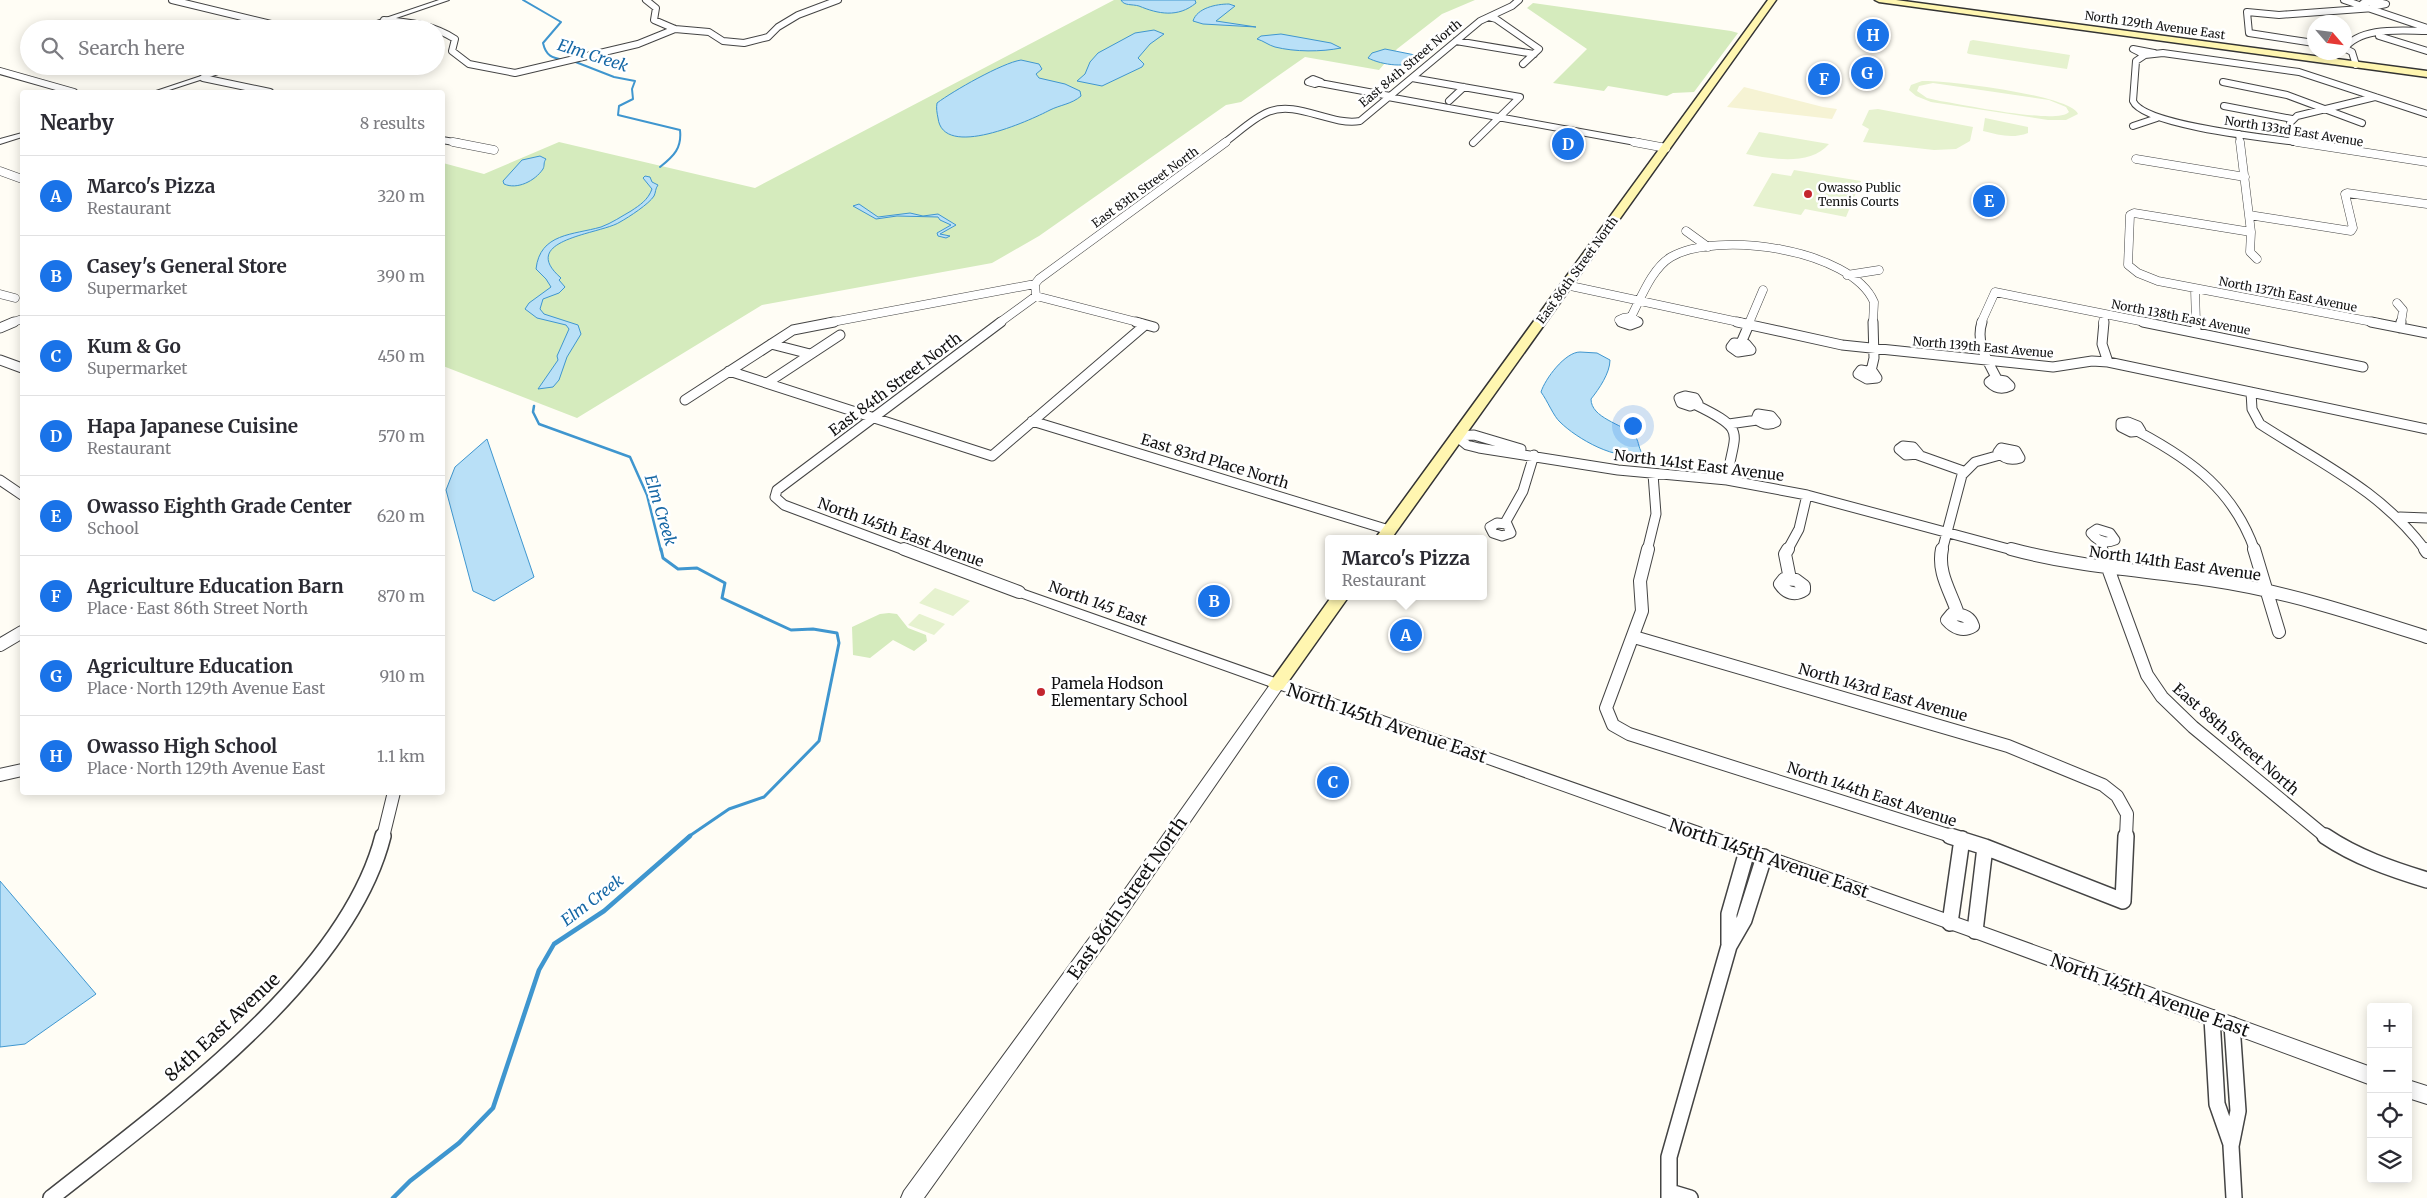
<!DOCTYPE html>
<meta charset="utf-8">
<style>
:root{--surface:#fff;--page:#f7f7f7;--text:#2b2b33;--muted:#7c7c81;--line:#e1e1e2;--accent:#1a73e8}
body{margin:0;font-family:Merriweather,serif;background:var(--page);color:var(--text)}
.controls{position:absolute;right:15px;bottom:15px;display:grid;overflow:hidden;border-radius:5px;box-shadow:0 2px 12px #0003}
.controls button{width:45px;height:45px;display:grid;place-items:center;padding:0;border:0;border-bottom:1px solid var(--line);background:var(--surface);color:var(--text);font:25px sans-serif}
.compass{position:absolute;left:2307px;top:15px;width:45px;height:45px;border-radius:50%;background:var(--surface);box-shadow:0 2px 12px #0003;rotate:118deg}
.you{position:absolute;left:1632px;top:425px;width:18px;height:18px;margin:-12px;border:4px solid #fff;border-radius:50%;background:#1a73e8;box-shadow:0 0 0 8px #1a73e833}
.badge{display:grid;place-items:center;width:32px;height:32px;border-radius:50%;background:var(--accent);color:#fff;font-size:16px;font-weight:700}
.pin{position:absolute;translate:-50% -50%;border:2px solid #fff;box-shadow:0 1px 5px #0006}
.popup{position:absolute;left:1325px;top:535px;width:162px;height:65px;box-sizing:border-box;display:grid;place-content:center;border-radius:5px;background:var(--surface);filter:drop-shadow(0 1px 4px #0005);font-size:16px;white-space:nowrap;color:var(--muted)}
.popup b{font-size:19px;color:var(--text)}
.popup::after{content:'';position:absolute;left:50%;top:100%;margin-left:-10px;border:10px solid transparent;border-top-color:var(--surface)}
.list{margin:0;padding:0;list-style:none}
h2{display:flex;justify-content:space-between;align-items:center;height:65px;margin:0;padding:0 20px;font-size:21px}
h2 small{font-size:16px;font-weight:400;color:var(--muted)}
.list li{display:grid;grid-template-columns:32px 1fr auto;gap:15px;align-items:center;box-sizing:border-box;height:80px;padding:0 20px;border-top:1px solid var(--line)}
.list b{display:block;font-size:19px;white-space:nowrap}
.list p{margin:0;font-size:16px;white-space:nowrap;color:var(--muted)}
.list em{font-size:16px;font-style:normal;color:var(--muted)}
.icon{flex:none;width:28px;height:28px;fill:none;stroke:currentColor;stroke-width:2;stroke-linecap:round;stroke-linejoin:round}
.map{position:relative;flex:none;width:2427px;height:1198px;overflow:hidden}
.search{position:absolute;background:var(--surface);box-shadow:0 2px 12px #0003;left:20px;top:20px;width:425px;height:55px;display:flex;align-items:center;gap:12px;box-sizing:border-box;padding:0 18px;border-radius:28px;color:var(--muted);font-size:19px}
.panel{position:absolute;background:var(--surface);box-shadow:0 2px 12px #0003;left:20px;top:90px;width:425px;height:705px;border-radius:5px}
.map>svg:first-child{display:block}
</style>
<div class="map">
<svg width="2427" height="1198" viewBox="0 0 2427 1198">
<rect width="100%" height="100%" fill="#fffdf5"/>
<path fill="#f6f3d4" d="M1744,87L1823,107L1837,109L1832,119L1727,107Z"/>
<path fill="#d5ebbd" d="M1114,0H1475L1442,14L1397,49L1379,70L1305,57L1241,102L1226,105L1039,236L992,263L762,305L577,418L443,366V163L484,174L559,142L755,188Z
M1533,3L1731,31L1738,33L1694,92L1673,93L1667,96L1608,86L1604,91L1553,83L1587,49L1527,8Z
M889,613L897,614L908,628L926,635L927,641L914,651L893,640L870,658L853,655L852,627L880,614Z"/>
<path fill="#e6f2cf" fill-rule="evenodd" d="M1973,40L2070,55L2067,69L1969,54L1967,53L1970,41Z
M1922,81C1944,80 2071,95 2078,114L2066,120H2048L1931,102L1916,96L1909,90L1911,85ZM1933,83L2049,100L2066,107L2069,112C2057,125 1961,104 1940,101L1927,98L1917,91L1919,86Z
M1878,109L1973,127L1970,141L1956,149L1934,150L1863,142L1869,129L1862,125L1869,110Z
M1985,118L2028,127V133C2012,139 1999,135 1983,131Z
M1759,132L1829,144C1810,166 1772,159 1746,154Z
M1794,170L1861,181L1846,217L1805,209L1801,215L1753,206L1772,173L1791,176Z
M935,588L970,601L953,616L919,603Z
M919,614H920L945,624L934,635L908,625Z"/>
<path fill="#b9e0f7" stroke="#3f96cf" d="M1121,0H1195L1196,3C1178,18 1158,14 1139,6C1132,4 1124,6 1121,0Z
M1229,4L1235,6L1216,21L1256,27L1203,24L1193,21C1197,8 1216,4 1229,4Z
M1154,30L1164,34L1150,44L1138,58L1144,64L1142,67L1102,86L1077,81L1085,74L1090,62L1098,53L1135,33Z
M1281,34L1331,43L1341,48C1321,52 1295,52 1275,47C1268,45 1264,41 1257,39L1261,36Z
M1385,49L1420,56L1421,59C1408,69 1382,65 1368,58L1372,53Z
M1021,60L1039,64L1042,69L1036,74L1039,78L1065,84L1080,91L1081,96C1072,104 1060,105 1050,110C1029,121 943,160 938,118C937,113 936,108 937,103C953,91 1002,63 1021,60Z
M540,156L546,159C543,163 545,165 543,169C535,181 517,190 504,184L503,181L522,160Z
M645,176L650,177L652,182L658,185C655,189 656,192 654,196C649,204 629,217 620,222C602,234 516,239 561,278L559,280L565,287L559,293L543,299L540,309L544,314L578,325L581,334L567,357L559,380L553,387L538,389L558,360L557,356L569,329L566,325L537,318L525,309L529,303L551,287L546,279L536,269C540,233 573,235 601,227C612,223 622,216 631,211C640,205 648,200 652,189L643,178Z
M859,204L878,217L910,213L923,216L938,214L956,225L940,234L950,236L946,238L938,236L937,233L951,225L940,220L938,217L897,216L876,219L853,206Z
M1580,352L1597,353L1610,360C1610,373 1599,389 1591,399C1591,418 1622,424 1634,435C1639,440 1638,447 1642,453C1618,463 1576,438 1560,422C1554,417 1547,400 1541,392C1545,379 1565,352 1580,352Z
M487,439L534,577L494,601L473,591L446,490L455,467Z
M0,881L96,994L25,1044L0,1047Z"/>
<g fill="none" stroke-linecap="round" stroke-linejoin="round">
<path stroke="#3f96cf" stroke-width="2" d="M523,0L561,22L543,43C546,56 552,58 564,60
M573,61L614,77L635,81L632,89L633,99L619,106L618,115L680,130C682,148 674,156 660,167"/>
<path stroke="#3f96cf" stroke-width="2.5" d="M534,406L533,412L539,424L630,457L647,495L661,551"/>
<path stroke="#3f96cf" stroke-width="3" d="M661,549L663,558L678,569L697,568L725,583L722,598L791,630L813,629L837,633L839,643L819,741L764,797L729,809L688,837"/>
<path stroke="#3f96cf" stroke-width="4.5" d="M393,1198L410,1181L459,1143L493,1108L539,970L554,944L604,911L690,836"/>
<defs>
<path id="minor-far4" d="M172,0L292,29
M646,0L656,8L654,20L675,29L709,32L723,41L744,43L768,37L778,27L798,15L838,0
M2344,0L2427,28
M2363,3L2375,1L2386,4L2372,7
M1489,17L1496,19L1539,49L1523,64
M384,20C410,22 433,25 455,39L452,51L469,64L515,73L638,44L675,29
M2379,36L2427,51
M1456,41L1534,54
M2314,43L2249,33L2247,12L2279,15L2374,8
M2344,48L2352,52L2356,65
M2344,49C2361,26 2401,31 2427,31
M2145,55L2133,49L2154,53
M0,71L74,92
M203,78L270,92
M1412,78L1520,97L1473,143
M1313,79L1321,82L1315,84L1308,82Z
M2223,82L2287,95L2362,123
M1320,83L1390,96
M1388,97L1641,143
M1449,101L1464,87
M2224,106L2292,119
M2133,126L2157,118
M2239,134L2240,143
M442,140L460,143
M2293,142L2290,123L2297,116L2375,97
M1224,143C1238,133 1253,118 1268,112C1297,100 1330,126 1360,121L1480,21L1512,6L1519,0
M2305,143C2275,139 2143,126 2133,101L2136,61L2145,55L2163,53L2299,72L2427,114"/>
<path id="minor-far3" d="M453,142L494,150
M1634,142L1666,148
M2240,142L2251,232L2250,252L2257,259
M2297,142L2427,162
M2136,159L2245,177
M0,171L22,179
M2249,215L2351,231L2353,228L2345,194L2347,193L2427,204
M1686,231L1708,247
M2251,232L2134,213L2130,215L2128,265L2138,273L2158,281L2378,323
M1847,275L1879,270
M1566,285L1743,323
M2195,289L2196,323
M0,294L15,298
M1036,296L1035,284L1039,279L1226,142
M1036,296L1141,323
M2397,303L2403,310L2401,323
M1631,317C1641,298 1652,268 1671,257C1717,230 1851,249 1874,302L1873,323
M11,323L22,319
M827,323L1035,284
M999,323L1036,296
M1623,323L1619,320C1626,316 1632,316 1638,322L1636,323
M1749,323L1763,290
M1981,323L1995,292L2150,323
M2103,323L2104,315"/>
<path id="minor-far2" d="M1136,322L1154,327
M1621,322L1630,325L1638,322
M1737,322L1842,345L2053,367L2092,361L2108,362L2427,429
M1982,322C1975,343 1988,361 1997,379
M2104,322L2102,344L2108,362
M2143,322L2363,367
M2196,322V332
M2371,322L2427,333
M0,328L14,322
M2400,328L2401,322
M1734,343L1746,344L1751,350L1738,352L1731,347Z
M1741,343L1750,322
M771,344L810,354
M0,360L22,368
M1861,370L1873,372L1877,378L1867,379L1858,374Z
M729,371L992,456L1145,325
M1871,371L1874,358L1873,322
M1993,379L2005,381L2010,386C2002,390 1995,388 1989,382Z
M767,383L840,335
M2251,392L2252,409L2260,424C2320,463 2382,491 2426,551
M1685,396L1695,398L1698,403L1690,406L1681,403L1679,398Z
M685,400L793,330L834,322
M1696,405C1750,431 1733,432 1727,480
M1758,414L1771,416L1776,422C1769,426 1762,424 1756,419Z
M1032,421L1389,530
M2128,422L2138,426L2141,431L2131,432L2121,427V423Z
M1729,424L1757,420
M2139,432C2193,461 2234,491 2255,551
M1456,436L1467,445L1479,448L1618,470L1727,480L1807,495L2016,551
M1456,436L1474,435L1521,449
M1903,446L1913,447L1919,454L1906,455L1899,449Z
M2001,448L2016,451L2020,458C2011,461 2004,459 1998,452Z
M1918,455L1963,471
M0,480L22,495
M2400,517L2427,518
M1497,523L1507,524L1511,533L1502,536L1493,533L1490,527Z
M1505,523L1523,491L1534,455
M2097,529L2110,533L2115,540C2105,544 2097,541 2091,533Z
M907,551L784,505L775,497L777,490L1001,322
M1647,551L1656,514L1653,474
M1787,551L1799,529L1807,495
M1942,551L1962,475L1975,462L2000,455
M2102,551L2103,541"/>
<path id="minor-far1" d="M904,549L1019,592
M1648,549L1640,581L1642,611L1606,708L1613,725L1629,734L1954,837
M1788,549L1785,554L1790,579
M1942,549C1937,573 1951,592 1958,614
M2011,549C2077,567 2143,570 2210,580C2285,591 2355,614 2427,637
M2101,549L2147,675L2162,697L2193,727L2326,837
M2254,549L2279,632
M2425,549L2427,552
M1784,579L1796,580L1804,586V590C1795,596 1786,593 1780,584Z
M1952,614C1962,614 1970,616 1973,626C1963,632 1954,628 1947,620Z
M1634,637L2008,746L2103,785L2117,796L2127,814L2126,837
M0,645L22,632
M0,775L22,770
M383,837L394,792"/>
<path id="minor" d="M1950,836L1985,847L2123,901L2126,836
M2325,836C2356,857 2391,869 2427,880
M1950,923L1962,839
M1975,931L1985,847
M1729,944V914L1747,851
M2212,1018L2217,1104L2231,1144
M2232,1025L2238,1111L2231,1146L2234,1198
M1670,1192L1690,1198
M51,1198C162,1110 347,979 383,836
M1669,1198V1157L1729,946L1744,920L1764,857"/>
<path id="tertiary" d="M439,0H449L364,29H353Z
M231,66H243L163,92H153Z
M22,133V137L0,144V139Z
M1019,588L1981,926L2371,1067V1085L1969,936L1281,690L1130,909L924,1198H901L904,1191L1118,899L1269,686L1014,595L1012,592L1014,589Z
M2408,1080L2427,1086V1104L2408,1098Z"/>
<path id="secondary" d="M1768,0H1776L1391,539H1375Z
M1875,0H1896L2427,71V77L1879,2Z
M1332,596H1349L1283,689L1277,691L1271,689L1268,685L1271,681Z"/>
</defs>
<use href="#minor-far4" stroke="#444" stroke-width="8"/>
<use href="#minor-far3" stroke="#444" stroke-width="9"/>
<use href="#minor-far2" stroke="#444" stroke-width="11"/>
<use href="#minor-far1" stroke="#444" stroke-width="14"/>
<use href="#minor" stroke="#444" stroke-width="18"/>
<use href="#tertiary" stroke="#444" stroke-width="2"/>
<use href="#secondary" stroke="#333" stroke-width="3"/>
<use href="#minor-far4" stroke="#fff" stroke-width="6"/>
<use href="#minor-far3" stroke="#fff" stroke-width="8"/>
<use href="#minor-far2" stroke="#fff" stroke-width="9"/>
<use href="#minor-far1" stroke="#fff" stroke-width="12"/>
<use href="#minor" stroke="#fff" stroke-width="15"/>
<use href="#tertiary" fill="#fff" fill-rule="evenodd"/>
<use href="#secondary" fill="#fff6b0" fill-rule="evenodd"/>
</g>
<g fill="#c4262e" stroke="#fff" stroke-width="2">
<circle cx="1808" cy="194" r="5"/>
<circle cx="1041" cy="692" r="5"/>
</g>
<g text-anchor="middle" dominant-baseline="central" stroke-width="5" stroke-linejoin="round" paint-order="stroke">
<g font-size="12" fill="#111" stroke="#fff">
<text transform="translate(2155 25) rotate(8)">North 129th Avenue East</text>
<text transform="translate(1410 63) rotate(-40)">East 84th Street North</text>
<text transform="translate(2294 131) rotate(9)">North 133rd East Avenue</text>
<text transform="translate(1145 187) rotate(-36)">East 83th Street North</text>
<text transform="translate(1577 270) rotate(-54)">East 86th Street North</text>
<text transform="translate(2288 294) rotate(11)">North 137th East Avenue</text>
<text transform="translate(2181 317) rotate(11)">North 138th East Avenue</text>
<text transform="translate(1983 347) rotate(5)">North 139th East Avenue</text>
</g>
<g font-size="12" fill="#111" stroke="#fff" text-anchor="start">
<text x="1818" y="187">Owasso Public<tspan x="1818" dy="14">Tennis Courts</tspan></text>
</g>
<g font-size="15" fill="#111" stroke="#fff">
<text transform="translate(895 384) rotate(-37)">East 84th Street North</text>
<text transform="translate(1215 461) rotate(17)">East 83rd Place North</text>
<text transform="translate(1699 465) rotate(7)">North 141st East Avenue</text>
<text transform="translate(901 532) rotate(20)">North 145th East Avenue</text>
<text transform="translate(2175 563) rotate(8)">North 141th East Avenue</text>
<text transform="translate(1098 603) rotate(20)">North 145 East</text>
<text transform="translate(1883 692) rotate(16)">North 143rd East Avenue</text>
<text transform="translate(2236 739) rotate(41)">East 88th Street North</text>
<text transform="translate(1872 794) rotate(18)">North 144th East Avenue</text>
</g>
<g font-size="15" fill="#111" stroke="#fff" text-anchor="start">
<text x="1051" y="683">Pamela Hodson<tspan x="1051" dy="17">Elementary School</tspan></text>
</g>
<g font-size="16" font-style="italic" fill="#1768a6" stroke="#fff">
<text transform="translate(593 55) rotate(18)">Elm Creek</text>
<text transform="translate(661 510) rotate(73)">Elm Creek</text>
<text transform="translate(592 900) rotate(-37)">Elm Creek</text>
</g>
<g font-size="18" fill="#111" stroke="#fff">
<text transform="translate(1387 723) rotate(19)">North 145th Avenue East</text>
<text transform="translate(1769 858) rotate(19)">North 145th Avenue East</text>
<text transform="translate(1127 898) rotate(-55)">East 86th Street North</text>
<text transform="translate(2150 995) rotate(20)">North 145th Avenue East</text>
<text transform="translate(222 1027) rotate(-43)">84th East Avenue</text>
</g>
</g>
</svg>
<div class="controls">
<button>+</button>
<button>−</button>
<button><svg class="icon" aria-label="locate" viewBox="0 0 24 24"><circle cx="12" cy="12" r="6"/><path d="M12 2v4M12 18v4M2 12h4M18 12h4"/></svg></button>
<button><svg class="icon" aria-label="layers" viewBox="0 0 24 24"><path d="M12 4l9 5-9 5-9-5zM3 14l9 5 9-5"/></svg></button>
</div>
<svg class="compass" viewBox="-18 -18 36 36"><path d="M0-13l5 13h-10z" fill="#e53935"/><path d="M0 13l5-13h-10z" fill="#7c7c81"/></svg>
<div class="you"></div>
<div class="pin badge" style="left:1406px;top:635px">A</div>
<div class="popup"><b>Marco's Pizza</b>Restaurant</div>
<div class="pin badge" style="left:1214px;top:601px">B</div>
<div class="pin badge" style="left:1333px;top:782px">C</div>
<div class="pin badge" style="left:1568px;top:144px">D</div>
<div class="pin badge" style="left:1989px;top:201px">E</div>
<div class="pin badge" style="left:1824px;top:79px">F</div>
<div class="pin badge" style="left:1867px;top:73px">G</div>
<div class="pin badge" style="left:1873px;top:35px">H</div>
<div class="search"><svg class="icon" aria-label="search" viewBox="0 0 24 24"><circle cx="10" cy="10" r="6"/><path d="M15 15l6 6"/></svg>Search here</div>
<section class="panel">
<h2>Nearby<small>8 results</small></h2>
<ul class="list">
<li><span class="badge">A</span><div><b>Marco's Pizza</b><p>Restaurant</p></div><em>320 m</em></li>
<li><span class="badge">B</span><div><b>Casey's General Store</b><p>Supermarket</p></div><em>390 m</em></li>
<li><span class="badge">C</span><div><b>Kum &amp; Go</b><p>Supermarket</p></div><em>450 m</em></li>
<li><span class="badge">D</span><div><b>Hapa Japanese Cuisine</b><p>Restaurant</p></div><em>570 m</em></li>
<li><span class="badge">E</span><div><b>Owasso Eighth Grade Center</b><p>School</p></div><em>620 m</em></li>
<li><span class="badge">F</span><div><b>Agriculture Education Barn</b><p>Place · East 86th Street North</p></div><em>870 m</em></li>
<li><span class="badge">G</span><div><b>Agriculture Education</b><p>Place · North 129th Avenue East</p></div><em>910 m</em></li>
<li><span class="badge">H</span><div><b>Owasso High School</b><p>Place · North 129th Avenue East</p></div><em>1.1 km</em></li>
</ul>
</section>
</div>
